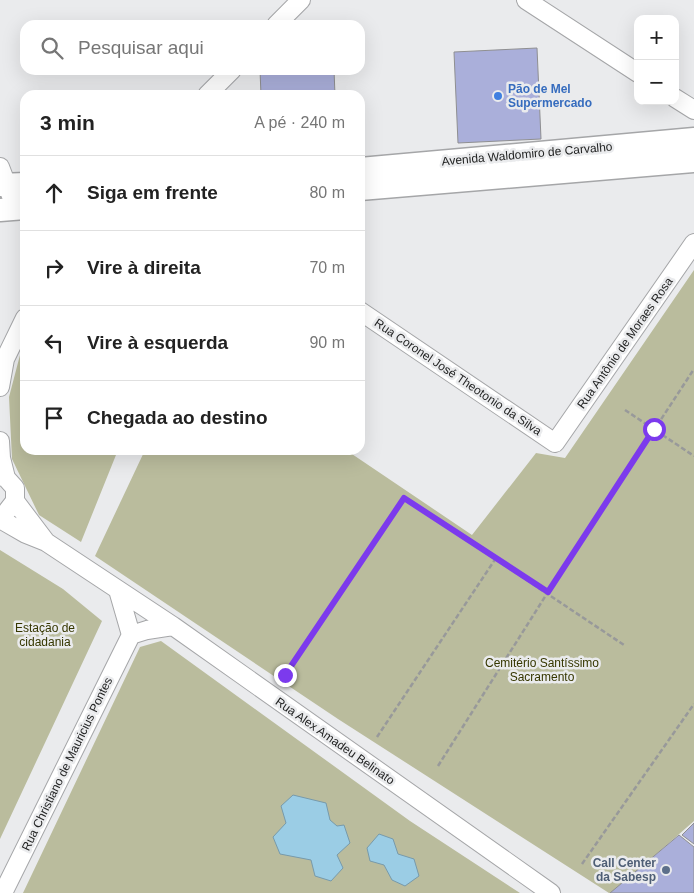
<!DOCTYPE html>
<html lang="pt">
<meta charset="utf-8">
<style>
:root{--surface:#fff;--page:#f6f6f6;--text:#222;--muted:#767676;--line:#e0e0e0}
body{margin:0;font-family:Helvetica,sans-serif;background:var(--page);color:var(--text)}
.controls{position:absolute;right:15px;top:15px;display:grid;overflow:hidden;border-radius:10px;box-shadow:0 5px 20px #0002}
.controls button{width:45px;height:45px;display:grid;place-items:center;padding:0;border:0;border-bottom:1px solid var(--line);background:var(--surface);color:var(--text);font:25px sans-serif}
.stop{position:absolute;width:15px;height:15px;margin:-11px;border:4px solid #7c3aed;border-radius:50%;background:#fff}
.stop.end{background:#7c3aed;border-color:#fff;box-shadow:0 1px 5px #0008}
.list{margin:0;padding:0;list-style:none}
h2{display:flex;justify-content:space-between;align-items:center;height:65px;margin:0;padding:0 20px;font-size:21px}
h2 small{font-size:16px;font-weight:400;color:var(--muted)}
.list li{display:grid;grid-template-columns:32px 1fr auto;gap:15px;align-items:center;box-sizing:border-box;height:75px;padding:0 20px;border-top:1px solid var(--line)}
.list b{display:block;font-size:19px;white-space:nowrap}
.list em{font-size:16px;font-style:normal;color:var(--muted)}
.icon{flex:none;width:28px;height:28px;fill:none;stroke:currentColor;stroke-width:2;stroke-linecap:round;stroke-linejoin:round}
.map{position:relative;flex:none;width:694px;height:893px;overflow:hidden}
.search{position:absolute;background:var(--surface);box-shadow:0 5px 20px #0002;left:20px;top:20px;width:345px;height:55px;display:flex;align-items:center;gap:12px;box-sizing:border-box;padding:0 18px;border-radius:15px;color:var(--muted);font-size:19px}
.panel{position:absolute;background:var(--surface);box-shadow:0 5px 20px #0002;left:20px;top:90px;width:345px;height:365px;border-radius:15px}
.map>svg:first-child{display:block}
</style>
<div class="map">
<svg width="694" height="893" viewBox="0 0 694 893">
<rect width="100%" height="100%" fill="#eaebed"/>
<path fill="#babc9d" d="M694,270V821L612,893H609L338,719L95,556L145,450H346L472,535L536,453L565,458Z
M25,336V450H118L81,542L39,515L12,459L9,397Z
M0,550L63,589L102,621L0,839Z
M161,641L410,821L520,893H23L140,647Z"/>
<path fill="#9bcde5" stroke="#779aab" d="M293,795L326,803L330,820L337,826L344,825L350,843L337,855L343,868L331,881L315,876L311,860L280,854L273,837L286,823L281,806Z
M379,834L393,839L398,854L414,859L419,876L405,886L392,880L384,865L370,861L367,848Z"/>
<path fill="#aaafda" stroke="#8f8f91" d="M537,48L541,139L458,143L454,52Z
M260,70H334L335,95H261Z
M694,823V844L682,835Z
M679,835L694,847V893H610Z"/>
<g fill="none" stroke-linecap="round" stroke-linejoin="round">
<defs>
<path id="minor" d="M526,0L638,73
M276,25L301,0
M207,95L232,70
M675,98L694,110
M0,167L16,209
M360,311L555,443L694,243
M0,387L5,359L25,318
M0,441L1,458L6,478
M0,476L6,478L15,488V501L8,510
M0,519L26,534L46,542L15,501
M46,542L173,626L551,893
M131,635L147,630L173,626
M3,893L131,635L118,590"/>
<path id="major" d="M360,169L694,139
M0,185L25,184
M360,189L694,161
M0,210L25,208"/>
</defs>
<use href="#minor" stroke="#a5a6a8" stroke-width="20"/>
<use href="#major" stroke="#a5a6a8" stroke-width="25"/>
<path stroke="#98999a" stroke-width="2.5" stroke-dasharray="5 2.5" stroke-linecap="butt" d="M625,410L694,456
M285,675L404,498L624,645
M377,737L496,558
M438,766L548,592L694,369
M582,864L694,704"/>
<use href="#minor" stroke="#fff" stroke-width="18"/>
<use href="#major" stroke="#fff" stroke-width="22"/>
</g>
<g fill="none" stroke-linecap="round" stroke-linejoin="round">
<path stroke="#7c3aed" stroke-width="6" d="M285,675L404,498L548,592L654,429"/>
</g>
<circle fill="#3f7fe0" stroke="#eaebed" stroke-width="2" cx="498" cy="96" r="5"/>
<circle fill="#5c6f8a" stroke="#eaebed" stroke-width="2" cx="666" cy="870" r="5"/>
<g text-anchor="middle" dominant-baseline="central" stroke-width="5" stroke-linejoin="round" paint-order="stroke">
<g font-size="12" font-weight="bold" fill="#366cbe" stroke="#eaebed" text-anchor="start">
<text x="508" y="89">Pão de Mel<tspan x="508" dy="14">Supermercado</tspan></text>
</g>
<g font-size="12" fill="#232424" stroke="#eaebed">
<text transform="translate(527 154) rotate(-5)">Avenida Waldomiro de Carvalho</text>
<text transform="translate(625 343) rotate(-55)">Rua Antônio de Moraes Rosa</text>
<text transform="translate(458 377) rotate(34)">Rua Coronel José Theotonio da Silva</text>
<text transform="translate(335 741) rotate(35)">Rua Alex Amadeu Belinato</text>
<text transform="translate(67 764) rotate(-64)">Rua Christiano de Mauricius Pontes</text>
</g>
<g font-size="12" fill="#363700" stroke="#eaebed">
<text x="45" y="628">Estação de<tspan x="45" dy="14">cidadania</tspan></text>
<text x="542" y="663">Cemitério Santíssimo<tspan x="542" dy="14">Sacramento</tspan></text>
</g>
<g font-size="12" font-weight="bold" fill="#4e5e75" stroke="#eaebed" text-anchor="end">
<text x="656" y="863">Call Center<tspan x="656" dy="14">da Sabesp</tspan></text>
</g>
</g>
</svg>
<div class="controls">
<button>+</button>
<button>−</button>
</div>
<div class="stop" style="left:654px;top:429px"></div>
<div class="stop end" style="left:285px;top:675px"></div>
<div class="search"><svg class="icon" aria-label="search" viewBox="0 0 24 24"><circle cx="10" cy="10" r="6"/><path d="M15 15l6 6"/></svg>Pesquisar aqui</div>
<section class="panel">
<h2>3 min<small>A pé · 240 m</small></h2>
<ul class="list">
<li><svg class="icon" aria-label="ahead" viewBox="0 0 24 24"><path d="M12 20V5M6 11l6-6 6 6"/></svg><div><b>Siga em frente</b></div><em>80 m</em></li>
<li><svg class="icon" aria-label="right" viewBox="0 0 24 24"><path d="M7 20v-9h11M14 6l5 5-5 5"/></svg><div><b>Vire à direita</b></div><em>70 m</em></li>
<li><svg class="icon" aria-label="left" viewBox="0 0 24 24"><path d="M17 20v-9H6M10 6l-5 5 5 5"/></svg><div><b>Vire à esquerda</b></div><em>90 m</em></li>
<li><svg class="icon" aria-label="arrive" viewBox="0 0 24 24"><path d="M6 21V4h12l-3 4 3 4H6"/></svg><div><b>Chegada ao destino</b></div></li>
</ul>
</section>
</div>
